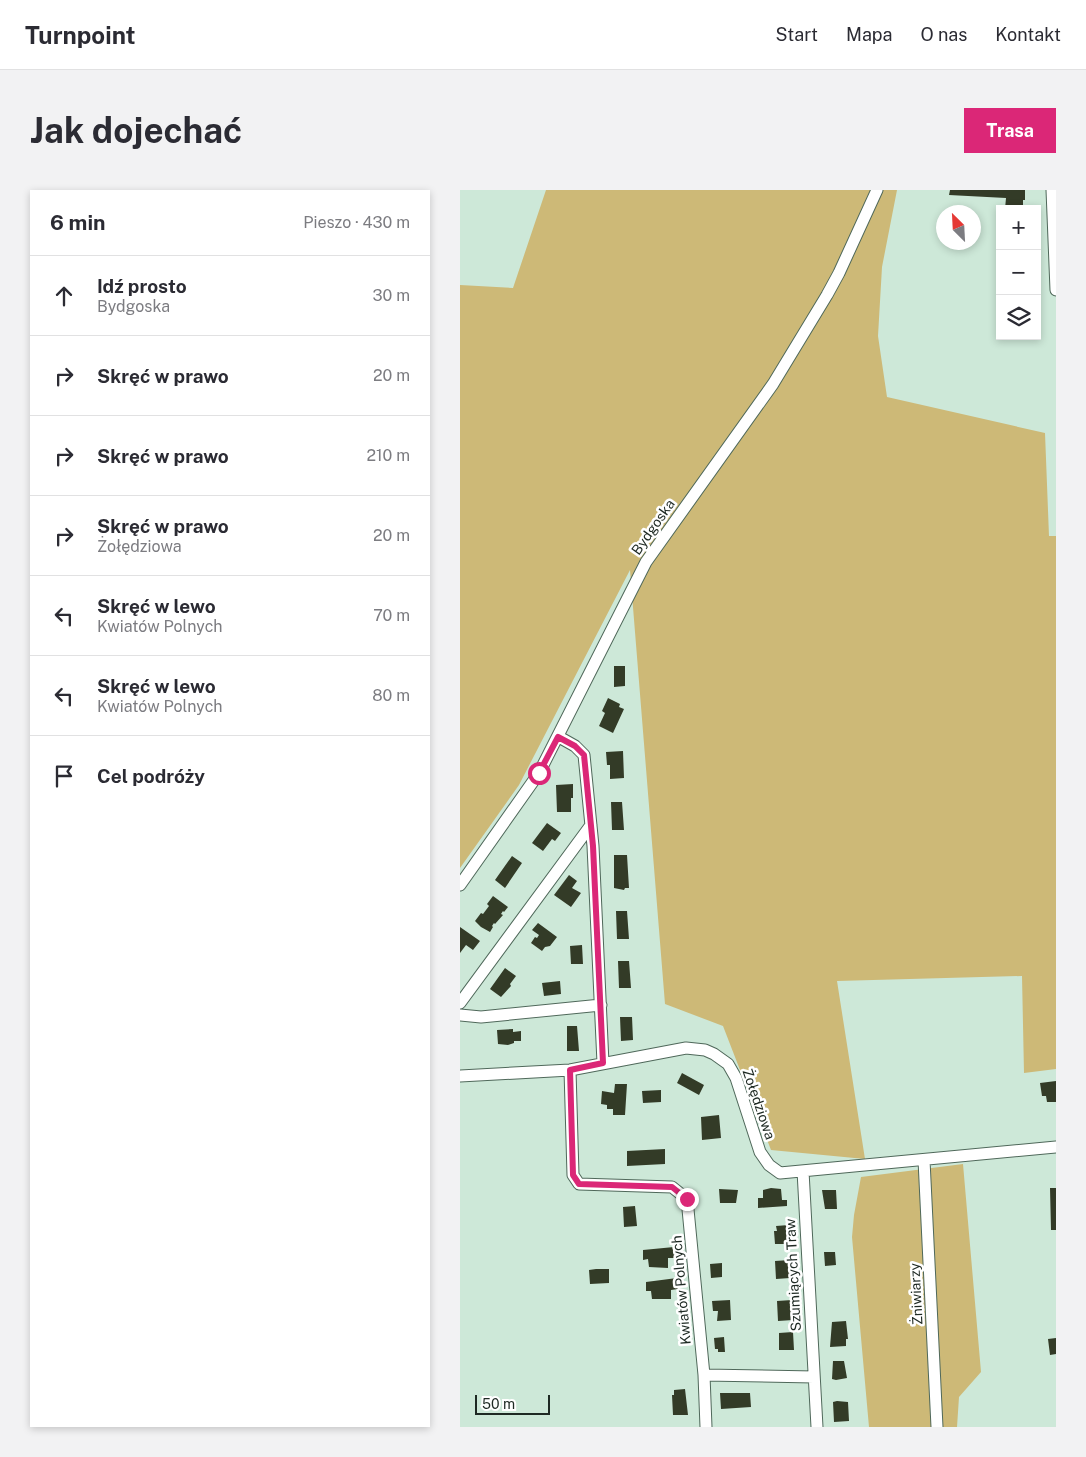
<!DOCTYPE html>
<html lang="pl">
<meta charset="utf-8">
<style>
:root{--surface:#fff;--page:#f2f2f3;--text:#2b2b33;--muted:#7c7c81;--line:#e1e1e2;--accent:#db2777}
body{margin:0;font-family:"Public Sans",sans-serif;background:var(--page);color:var(--text)}
.controls{position:absolute;right:15px;top:15px;display:grid;overflow:hidden;border-radius:0px;box-shadow:0 2px 8px #0003}
.controls button{width:45px;height:45px;display:grid;place-items:center;padding:0;border:0;border-bottom:1px solid var(--line);background:var(--surface);color:var(--text);font:25px sans-serif}
.compass{position:absolute;left:476px;top:15px;width:45px;height:45px;border-radius:50%;background:var(--surface);box-shadow:0 2px 8px #0003;rotate:336deg}
.scale{position:absolute;left:15px;bottom:12px;width:75px;box-sizing:border-box;padding-left:5px;border:2px solid #1e2923;border-top:0;font-size:14px;line-height:18px;white-space:nowrap;color:#1e2923;-webkit-text-stroke:4px #fff;paint-order:stroke}
.stop{position:absolute;width:15px;height:15px;margin:-11px;border:4px solid #db2777;border-radius:50%;background:#fff}
.stop.end{background:#db2777;border-color:#fff;box-shadow:0 1px 5px #0008}
.list{margin:0;padding:0;list-style:none}
h2{display:flex;justify-content:space-between;align-items:center;height:65px;margin:0;padding:0 20px;font-size:21px}
h2 small{font-size:16px;font-weight:400;color:var(--muted)}
.list li{display:grid;grid-template-columns:32px 1fr auto;gap:15px;align-items:center;box-sizing:border-box;height:80px;padding:0 20px;border-top:1px solid var(--line)}
.list b{display:block;font-size:19px;white-space:nowrap}
.list p{margin:0;font-size:16px;white-space:nowrap;color:var(--muted)}
.list em{font-size:16px;font-style:normal;color:var(--muted)}
.icon{flex:none;width:28px;height:28px;fill:none;stroke:currentColor;stroke-width:2;stroke-linecap:round;stroke-linejoin:round}
.map{position:relative;flex:none;width:596px;height:1237px;overflow:hidden;border-radius:0px}
header{display:flex;align-items:center;gap:30px;box-sizing:border-box;height:70px;padding:0 25px;background:var(--surface);border-bottom:1px solid var(--line)}
header strong{font-size:24px}
nav{display:flex;gap:28px;margin-inline-start:auto;font-size:18px}
.intro{display:flex;align-items:center;justify-content:space-between;box-sizing:border-box;height:120px;padding:0 30px}
h1{margin:0;font-size:35px}
.button{padding:12px 22px;border-radius:0px;background:var(--accent);color:#fff;font-size:18px;font-weight:700}
main{display:flex;gap:30px;padding:0 30px}
aside{flex:1;background:var(--surface);border-radius:0px;box-shadow:0 2px 8px #0003}
.map>svg:first-child{display:block}
</style>
<header>
<strong>Turnpoint</strong>
<nav><a>Start</a><a>Mapa</a><a>O nas</a><a>Kontakt</a></nav>
</header>
<div class="intro"><h1>Jak dojechać</h1><a class="button">Trasa</a></div>
<main>
<aside>
<h2>6 min<small>Pieszo · 430 m</small></h2>
<ul class="list">
<li><svg class="icon" aria-label="ahead" viewBox="0 0 24 24"><path d="M12 20V5M6 11l6-6 6 6"/></svg><div><b>Idź prosto</b><p>Bydgoska</p></div><em>30 m</em></li>
<li><svg class="icon" aria-label="right" viewBox="0 0 24 24"><path d="M7 20v-9h11M14 6l5 5-5 5"/></svg><div><b>Skręć w prawo</b></div><em>20 m</em></li>
<li><svg class="icon" aria-label="right" viewBox="0 0 24 24"><path d="M7 20v-9h11M14 6l5 5-5 5"/></svg><div><b>Skręć w prawo</b></div><em>210 m</em></li>
<li><svg class="icon" aria-label="right" viewBox="0 0 24 24"><path d="M7 20v-9h11M14 6l5 5-5 5"/></svg><div><b>Skręć w prawo</b><p>Żołędziowa</p></div><em>20 m</em></li>
<li><svg class="icon" aria-label="left" viewBox="0 0 24 24"><path d="M17 20v-9H6M10 6l-5 5 5 5"/></svg><div><b>Skręć w lewo</b><p>Kwiatów Polnych</p></div><em>70 m</em></li>
<li><svg class="icon" aria-label="left" viewBox="0 0 24 24"><path d="M17 20v-9H6M10 6l-5 5 5 5"/></svg><div><b>Skręć w lewo</b><p>Kwiatów Polnych</p></div><em>80 m</em></li>
<li><svg class="icon" aria-label="arrive" viewBox="0 0 24 24"><path d="M6 21V4h12l-3 4 3 4H6"/></svg><div><b>Cel podróży</b></div></li>
</ul>
</aside>
<div class="map">
<svg width="596" height="1237" viewBox="0 0 596 1237">
<rect width="100%" height="100%" fill="#cde8d8"/>
<path fill="#cdb977" d="M86,0H437L422,77L418,146L427,207L585,243L589,346H596V879L564,883L562,786L377,791L405,969L311,960L263,836L205,814L170,380L59,595L0,678V95L53,98Z
M503,974L521,1182L499,1207L497,1237H409L392,1047L394,1025L401,987Z"/>
<path fill="#333b27" d="M490,0H565V10H563V19H545L546,8L489,5Z
M154,476H165V496L154,497Z
M148,508L160,514L159,517L164,519L153,543L139,536L145,523L142,521Z
M163,561L164,588L150,589V575H147L146,562Z
M113,594V608H111V622H97L96,595Z
M151,612H162L164,640H152Z
M87,633L101,643L95,651L92,649L83,661L72,653Z
M154,665H167L169,698H165L164,700L154,698Z
M52,666L62,673L45,698L35,690Z
M109,685L117,691L112,698L121,703L111,717L94,705Z
M33,706L48,717L44,722L43,721L41,724L43,725L35,734L34,733L32,736L33,737L30,742L21,737L15,731L21,723L23,724L29,716L27,714Z
M156,721H167L169,749H157Z
M78,733L97,747L90,756L85,757L82,761L71,753L75,747L77,748L79,745L72,740Z
M0,737L20,751L13,760L6,755L0,763Z
M122,755L123,774H111L110,756Z
M158,771H169L171,798H159Z
M45,778L56,786L50,794L51,796L41,807L30,799Z
M100,791L101,804L84,806L82,793Z
M160,827H172L173,850L161,851Z
M107,836H117L119,861H107Z
M53,839V842L61,841V851H54V853L48,855L38,854L37,840Z
M222,883L244,895L239,905L217,893Z
M596,891V912H587L586,906H582L580,893Z
M155,894H167L165,925H153V919H147V915L141,914L142,901L154,903Z
M201,900V912L183,913L182,901Z
M259,925L261,948L242,950L241,927Z
M205,959V974L167,976V961Z
M311,998L321,999L322,1010H327V1016L298,1018V1008H303V1000Z
M590,998H596V1040H591Z
M259,999L278,1000L276,1013H260Z
M362,1000H376L377,1019H365Z
M175,1016L177,1036L164,1037L163,1017Z
M329,1035L328,1054H315L314,1041H317L316,1036Z
M214,1057L215,1068H208V1078L189,1077L188,1069L183,1070V1060Z
M364,1062H375L376,1075L365,1076Z
M330,1070V1088L316,1089L315,1071Z
M262,1073V1087L251,1088L250,1074Z
M136,1079H149V1093L130,1094L129,1080Z
M217,1088L218,1099L211,1100V1109H192L191,1101H186V1092Z
M270,1110L271,1130L257,1131L258,1121H253L252,1111Z
M332,1110L333,1130L318,1131L317,1111Z
M386,1131L388,1149H386V1156L370,1157L372,1132Z
M333,1142L334,1160H319V1143Z
M264,1147L265,1162H258V1159H255L254,1148Z
M596,1148V1164L590,1165L588,1149Z
M373,1171H384L387,1188L376,1190L372,1189Z
M225,1199L228,1225H213L212,1205H214V1200Z
M260,1203H290L291,1217L261,1219Z
M377,1211L388,1212L389,1231L374,1232L373,1212Z"/>
<g fill="none" stroke-linecap="round" stroke-linejoin="round">
<defs>
<path id="street" d="M592,0L596,100
M99,547L115,556L124,565L133,656L143,873
M0,695L79,583L186,372L313,194L367,105L379,83L417,0
M0,813L131,635
M0,825L21,827L141,815
M110,880L113,985L119,994L212,997L227,1009L244,1185L246,1237
M0,886L110,880L226,858L245,860L254,864L268,874L276,888L300,962L309,975L320,983L596,957
M464,970L477,1237
M343,981L357,1237
M244,1185L354,1187"/>
</defs>
<use href="#street" stroke="#4f685a" stroke-width="13"/>
<use href="#street" stroke="#fff" stroke-width="11"/>
</g>
<g fill="none" stroke-linecap="round" stroke-linejoin="round">
<path stroke="#db2777" stroke-width="6" d="M79,583L98,547L115,556L124,565L133,656L143,873L110,880L113,985L119,994L212,997L227,1009"/>
</g>
<g text-anchor="middle" dominant-baseline="central" stroke-width="5" stroke-linejoin="round" paint-order="stroke">
<g font-size="14" fill="#1e2923" stroke="#fff">
<text transform="translate(193 337) rotate(-55)">Bydgoska</text>
<text transform="translate(299 914) rotate(71)">Żołędziowa</text>
<text transform="translate(333 1085) rotate(-93)">Szumiących Traw</text>
<text transform="translate(221 1100) rotate(-95)">Kwiatów Polnych</text>
<text transform="translate(456 1104) rotate(-93)">Żniwiarzy</text>
</g>
</g>
</svg>
<div class="controls">
<button>+</button>
<button>−</button>
<button><svg class="icon" aria-label="layers" viewBox="0 0 24 24"><path d="M12 4l9 5-9 5-9-5zM3 14l9 5 9-5"/></svg></button>
</div>
<svg class="compass" viewBox="-18 -18 36 36"><path d="M0-13l5 13h-10z" fill="#e53935"/><path d="M0 13l5-13h-10z" fill="#7c7c81"/></svg>
<div class="scale">50 m</div>
<div class="stop" style="left:79px;top:583px"></div>
<div class="stop end" style="left:227px;top:1009px"></div>
</div>
</main>
